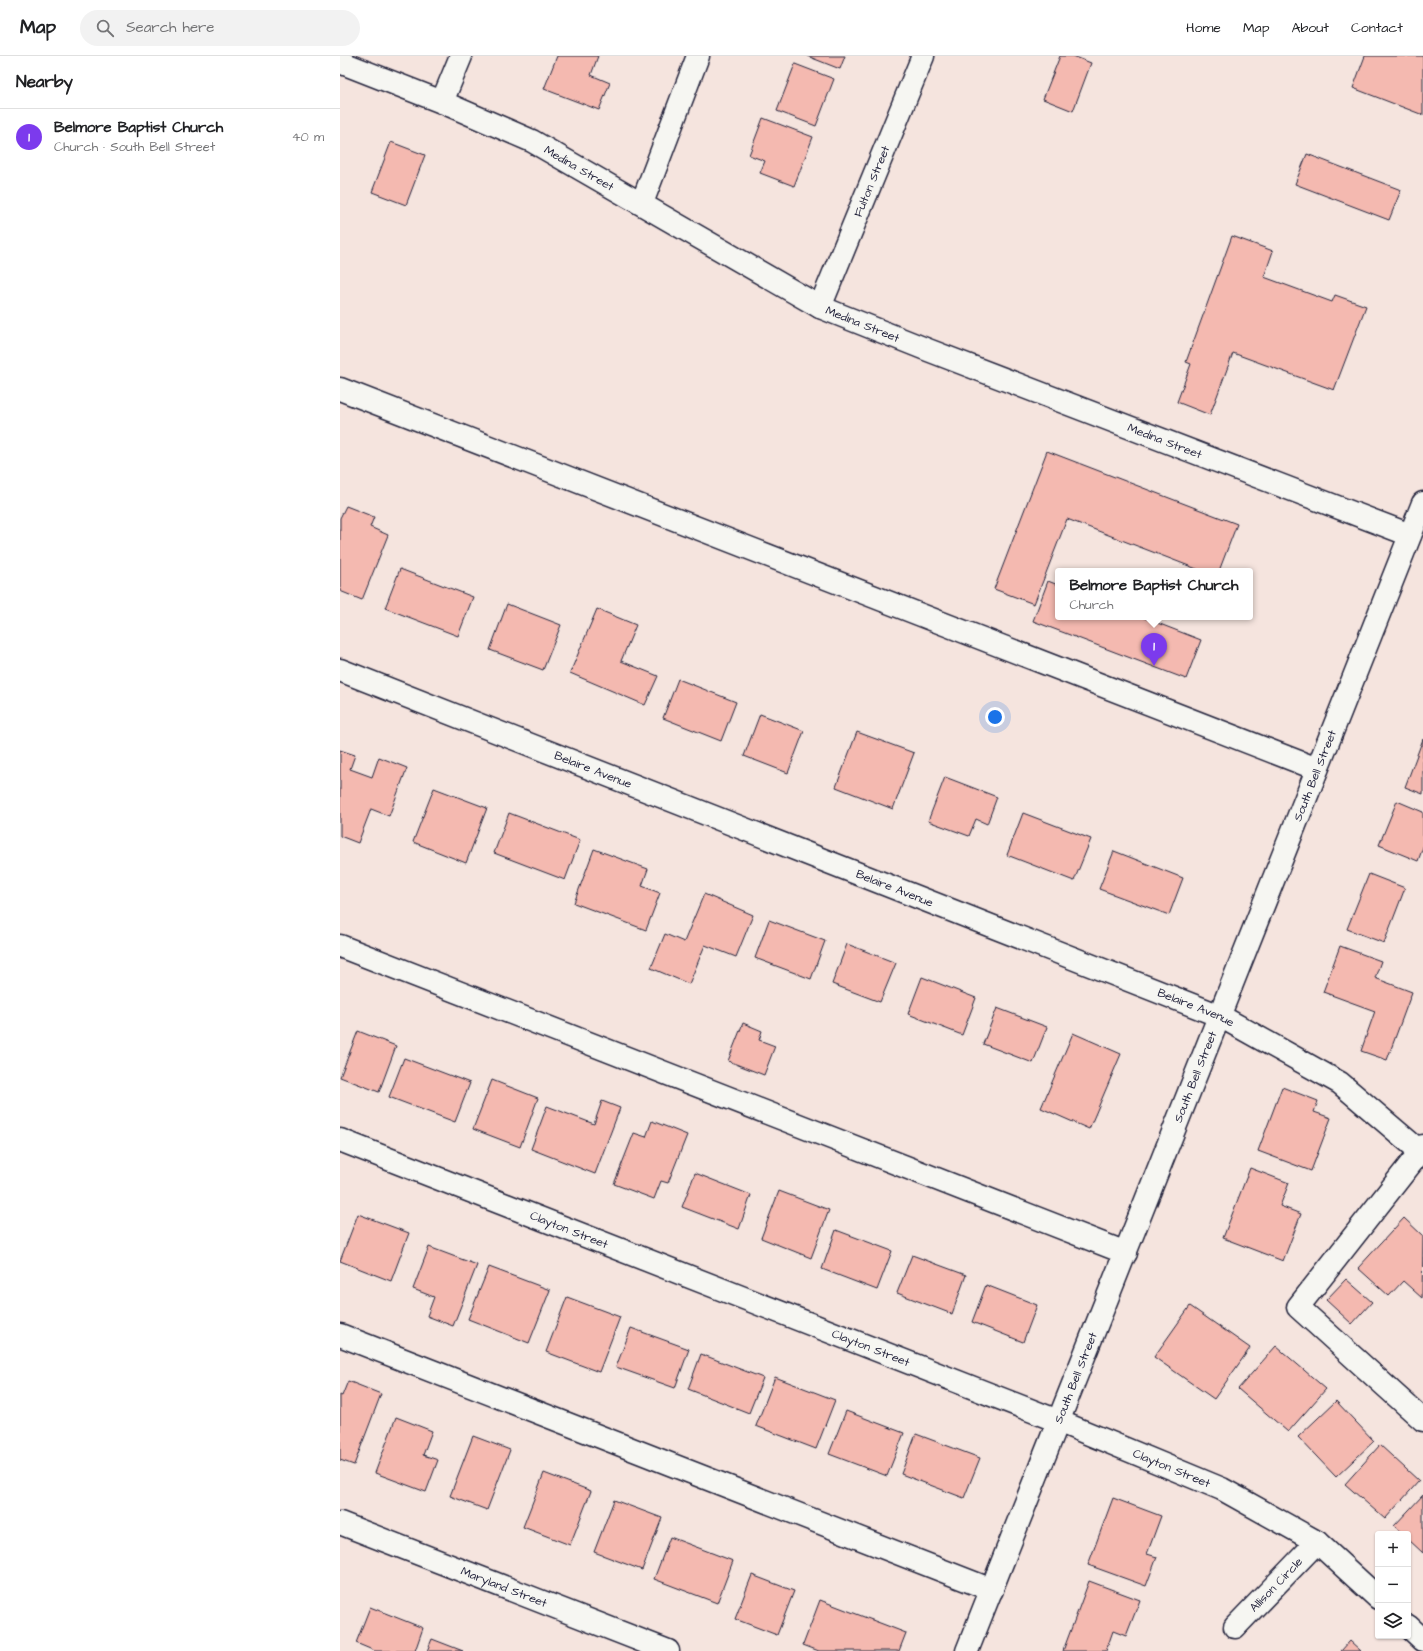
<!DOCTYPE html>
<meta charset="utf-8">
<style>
:root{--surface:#fff;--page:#f2f2f2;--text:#202124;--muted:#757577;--line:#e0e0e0;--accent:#7c3aed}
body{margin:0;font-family:"Architects Daughter",sans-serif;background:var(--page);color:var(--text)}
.controls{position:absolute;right:12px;bottom:12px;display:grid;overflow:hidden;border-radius:4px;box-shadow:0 1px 3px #0004}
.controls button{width:36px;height:36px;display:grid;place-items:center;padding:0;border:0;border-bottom:1px solid var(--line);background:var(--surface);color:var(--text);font:20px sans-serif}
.you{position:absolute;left:655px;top:661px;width:14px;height:14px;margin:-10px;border:3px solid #fff;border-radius:50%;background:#1a73e8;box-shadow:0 0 0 6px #1a73e833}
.badge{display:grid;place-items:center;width:26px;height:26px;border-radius:50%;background:var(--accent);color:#fff;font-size:13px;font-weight:700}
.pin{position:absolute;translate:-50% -33px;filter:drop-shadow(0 1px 2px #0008)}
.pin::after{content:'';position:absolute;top:21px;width:14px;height:12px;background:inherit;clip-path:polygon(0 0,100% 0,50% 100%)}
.popup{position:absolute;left:715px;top:512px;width:198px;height:52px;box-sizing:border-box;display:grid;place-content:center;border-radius:4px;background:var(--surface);filter:drop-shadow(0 1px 3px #0005);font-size:13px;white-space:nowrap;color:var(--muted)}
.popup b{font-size:15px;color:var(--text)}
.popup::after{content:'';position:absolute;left:50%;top:100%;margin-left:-8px;border:8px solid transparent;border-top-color:var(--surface)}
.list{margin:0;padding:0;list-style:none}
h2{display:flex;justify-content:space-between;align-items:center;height:52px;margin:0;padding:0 16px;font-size:17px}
h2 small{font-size:13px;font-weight:400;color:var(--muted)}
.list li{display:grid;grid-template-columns:26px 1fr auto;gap:12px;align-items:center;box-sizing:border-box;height:56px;padding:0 16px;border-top:1px solid var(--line)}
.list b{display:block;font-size:15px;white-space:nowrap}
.list p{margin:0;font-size:13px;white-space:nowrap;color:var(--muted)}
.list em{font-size:13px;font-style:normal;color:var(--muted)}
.icon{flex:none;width:22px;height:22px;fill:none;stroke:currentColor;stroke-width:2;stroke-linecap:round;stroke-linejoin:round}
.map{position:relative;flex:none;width:1083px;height:1595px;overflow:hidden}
header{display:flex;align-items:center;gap:24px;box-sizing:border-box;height:56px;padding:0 20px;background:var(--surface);border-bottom:1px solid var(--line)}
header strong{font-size:19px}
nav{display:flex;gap:22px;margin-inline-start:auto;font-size:14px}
.search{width:280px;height:36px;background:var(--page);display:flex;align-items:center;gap:10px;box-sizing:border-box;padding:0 14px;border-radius:22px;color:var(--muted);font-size:15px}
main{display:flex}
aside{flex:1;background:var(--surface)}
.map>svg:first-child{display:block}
</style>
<header>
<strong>Map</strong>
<div class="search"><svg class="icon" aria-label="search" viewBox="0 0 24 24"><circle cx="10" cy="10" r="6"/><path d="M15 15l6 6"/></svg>Search here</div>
<nav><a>Home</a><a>Map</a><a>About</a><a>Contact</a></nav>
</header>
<main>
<aside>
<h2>Nearby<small></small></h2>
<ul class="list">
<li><span class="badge">1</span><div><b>Belmore Baptist Church</b><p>Church · South Bell Street</p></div><em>40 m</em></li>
</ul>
</aside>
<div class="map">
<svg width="1083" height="1595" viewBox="0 0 1083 1595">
<rect width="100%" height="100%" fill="#f5e4de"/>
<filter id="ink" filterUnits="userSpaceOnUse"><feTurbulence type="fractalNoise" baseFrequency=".025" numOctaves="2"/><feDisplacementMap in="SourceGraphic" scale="8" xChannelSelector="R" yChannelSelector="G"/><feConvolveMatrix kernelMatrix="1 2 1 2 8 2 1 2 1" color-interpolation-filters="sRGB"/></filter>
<g filter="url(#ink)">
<path fill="#f4b9b0" stroke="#22223b" d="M217,0H258L251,19L270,27L259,54L204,33Z
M467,0H505L500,13Z
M720,0H733L751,7L733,55L703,43Z
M1025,0H1083V59L1013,32Z
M455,8L494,23L476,70L437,55Z
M423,62L473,81L454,130L420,117L425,105L409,99Z
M51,86L85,99L66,149L32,136Z
M967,98L1061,134L1049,164L955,128Z
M892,180L933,195L924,221L992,246L995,239L1026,250L994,334L893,297L870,359L837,346L851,308L846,306Z
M707,395L897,468L879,515H862L727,463L694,548L654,533Z
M6,450L34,461L30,471L48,479L22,544L0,535V462Z
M60,513L133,541L118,580L45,552Z
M708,525L718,529V561H802L861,584L846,623L693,565Z
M167,548L221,569L203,614L150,594Z
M257,553L296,569L281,605L318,620L305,649L230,617Z
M338,623L396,646L381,685L323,662Z
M420,658L464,675L448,717L404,700Z
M517,676L574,697L553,753L496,731Z
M1083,683V738L1065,731Z
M0,694L15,699L10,713L32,721L39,701L67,712L49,760L31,753L18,787L0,780Z
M605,721L657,741L647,768L636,763L629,780L588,765Z
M94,732L147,752L126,807L73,786Z
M1057,745L1083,756V791L1078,805L1039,789Z
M169,757L240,784L225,824L154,797Z
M683,757L751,783L734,825L667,799Z
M254,793L308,813L302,830L320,837L306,874L234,847Z
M774,795L843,822L829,859L759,833Z
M1029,818L1065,832L1044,887L1007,873Z
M364,838L413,859L396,901L365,889L349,928L311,912L325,878L344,886Z
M429,864L485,885L471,923L415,902Z
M507,888L556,907L540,946L492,928Z
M1000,890L1041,905L1035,922L1072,936L1047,1004L1021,995L1035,955L983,936Z
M582,921L636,942L622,979L568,958Z
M657,952L707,971L693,1007L643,988Z
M403,967L422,975L419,984L435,990L424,1019L388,1005Z
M18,975L56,990L39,1036L0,1021Z
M733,977L781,998L749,1073L701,1052Z
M64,1002L130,1027L115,1066L49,1041Z
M152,1024L198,1042L180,1091L133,1073Z
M942,1031L978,1045L974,1056L991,1062L971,1115L918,1095Z
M262,1045L280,1052L255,1118L191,1093L207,1050L254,1068Z
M312,1065L347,1079L328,1127L321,1125L314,1143L274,1128L294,1077L306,1081Z
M910,1112L949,1127L940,1150L961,1158L943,1205L883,1182Z
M355,1117L411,1139L399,1173L342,1151Z
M439,1135L489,1154L471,1202L421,1182Z
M18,1158L69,1177L51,1225L0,1205Z
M1064,1162L1083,1180L1082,1242L1063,1225L1049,1240L1018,1212Z
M496,1174L552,1195L537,1234L482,1213Z
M89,1191L137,1209L113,1270L87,1260L94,1241L73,1233Z
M572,1199L626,1219L612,1258L557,1237Z
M149,1211L210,1234L189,1287L128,1263Z
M1006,1223L1032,1246L1012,1268L986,1244Z
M646,1229L697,1249L683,1286L632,1266Z
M227,1241L280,1261L259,1316L206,1296Z
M850,1250L910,1292L874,1343L814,1301Z
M291,1272L349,1293L335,1332L276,1311Z
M936,1290L986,1333L948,1376L898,1333Z
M361,1298L423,1322L409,1357L348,1333Z
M435,1321L495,1344L476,1393L416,1370Z
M8,1325L41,1338L14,1409L0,1404V1339L2,1340Z
M996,1345L1034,1385L996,1421L958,1381Z
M506,1355L564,1377L547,1420L489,1398Z
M56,1361L92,1375L83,1399L98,1404L86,1436L35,1417Z
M576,1378L640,1402L624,1442L561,1418Z
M133,1380L170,1394L147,1454L110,1440Z
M1040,1389L1079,1425L1045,1463L1005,1428Z
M204,1417L251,1435L230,1489L183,1471Z
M1083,1439V1497L1068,1483V1478H1063L1054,1470Z
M773,1442L821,1460L807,1498L817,1501L806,1530L748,1509Z
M274,1444L322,1462L302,1514L254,1496Z
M330,1481L393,1505L377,1547L314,1523Z
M412,1519L454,1535L437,1579L395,1563Z
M749,1525L800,1544L786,1580L773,1575L766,1595H723Z
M480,1544L566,1577L559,1595H479L463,1589Z
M30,1551L83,1572L75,1595H35L16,1587Z
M92,1583L123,1595H87Z
M1010,1585L1021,1595H1001Z"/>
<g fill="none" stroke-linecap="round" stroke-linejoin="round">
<defs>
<g id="minor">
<path id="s1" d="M0,6L102,46L192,85L480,251L588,294L1070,479"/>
<path d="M102,46L121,0"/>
<path d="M302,147L358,0"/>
<path id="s2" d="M480,251L583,0"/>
<path d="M0,333L977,713"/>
<path id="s3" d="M0,614L880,960L1000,1027L1083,1098"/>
<path d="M0,890L786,1197"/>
<path id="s4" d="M0,1084L718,1365L882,1433L977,1486L1038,1542"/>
<path d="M1083,1090L1080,1096L958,1251L1083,1364"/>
<path d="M0,1279L652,1534"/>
<path id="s5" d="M0,1467L328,1595"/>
<path d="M1068,1570L1083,1584"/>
<path id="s6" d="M895,1571L977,1486"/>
</g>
<g id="major">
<path id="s7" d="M627,1595L1083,447"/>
</g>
</defs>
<use href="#minor" stroke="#22223b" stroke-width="25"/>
<use href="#major" stroke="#22223b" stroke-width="25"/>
<use href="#minor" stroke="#f6f6f2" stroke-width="22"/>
<use href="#major" stroke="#f6f6f2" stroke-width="22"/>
</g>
</g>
<g text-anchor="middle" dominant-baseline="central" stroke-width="3" stroke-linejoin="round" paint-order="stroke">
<g font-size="12" fill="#22223b" stroke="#f6f6f2">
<text stroke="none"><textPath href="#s1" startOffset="262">Medina Street</textPath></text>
<text stroke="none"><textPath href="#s2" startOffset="136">Fulton Street</textPath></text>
<text stroke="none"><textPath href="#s1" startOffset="586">Medina Street</textPath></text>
<text stroke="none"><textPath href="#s1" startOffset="910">Medina Street</textPath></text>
<text stroke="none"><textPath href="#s3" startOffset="272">Belaire Avenue</textPath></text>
<text stroke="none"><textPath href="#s7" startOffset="942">South Bell Street</textPath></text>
<text stroke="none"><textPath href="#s3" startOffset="596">Belaire Avenue</textPath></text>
<text stroke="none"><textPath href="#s3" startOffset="920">Belaire Avenue</textPath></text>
<text stroke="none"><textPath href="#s7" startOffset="618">South Bell Street</textPath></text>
<text stroke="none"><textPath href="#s4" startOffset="246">Clayton Street</textPath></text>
<text stroke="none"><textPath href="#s4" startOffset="570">Clayton Street</textPath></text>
<text stroke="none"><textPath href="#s7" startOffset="294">South Bell Street</textPath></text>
<text stroke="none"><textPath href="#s4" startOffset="894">Clayton Street</textPath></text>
<text stroke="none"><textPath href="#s6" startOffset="59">Allison Circle</textPath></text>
<text stroke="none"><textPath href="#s5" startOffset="176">Maryland Street</textPath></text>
</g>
</g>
</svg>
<div class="controls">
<button>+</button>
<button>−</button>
<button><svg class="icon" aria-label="layers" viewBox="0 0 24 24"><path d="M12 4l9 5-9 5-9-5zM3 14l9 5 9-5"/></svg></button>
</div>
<div class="you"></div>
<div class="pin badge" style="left:814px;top:610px">1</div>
<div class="popup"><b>Belmore Baptist Church</b>Church</div>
</div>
</main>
